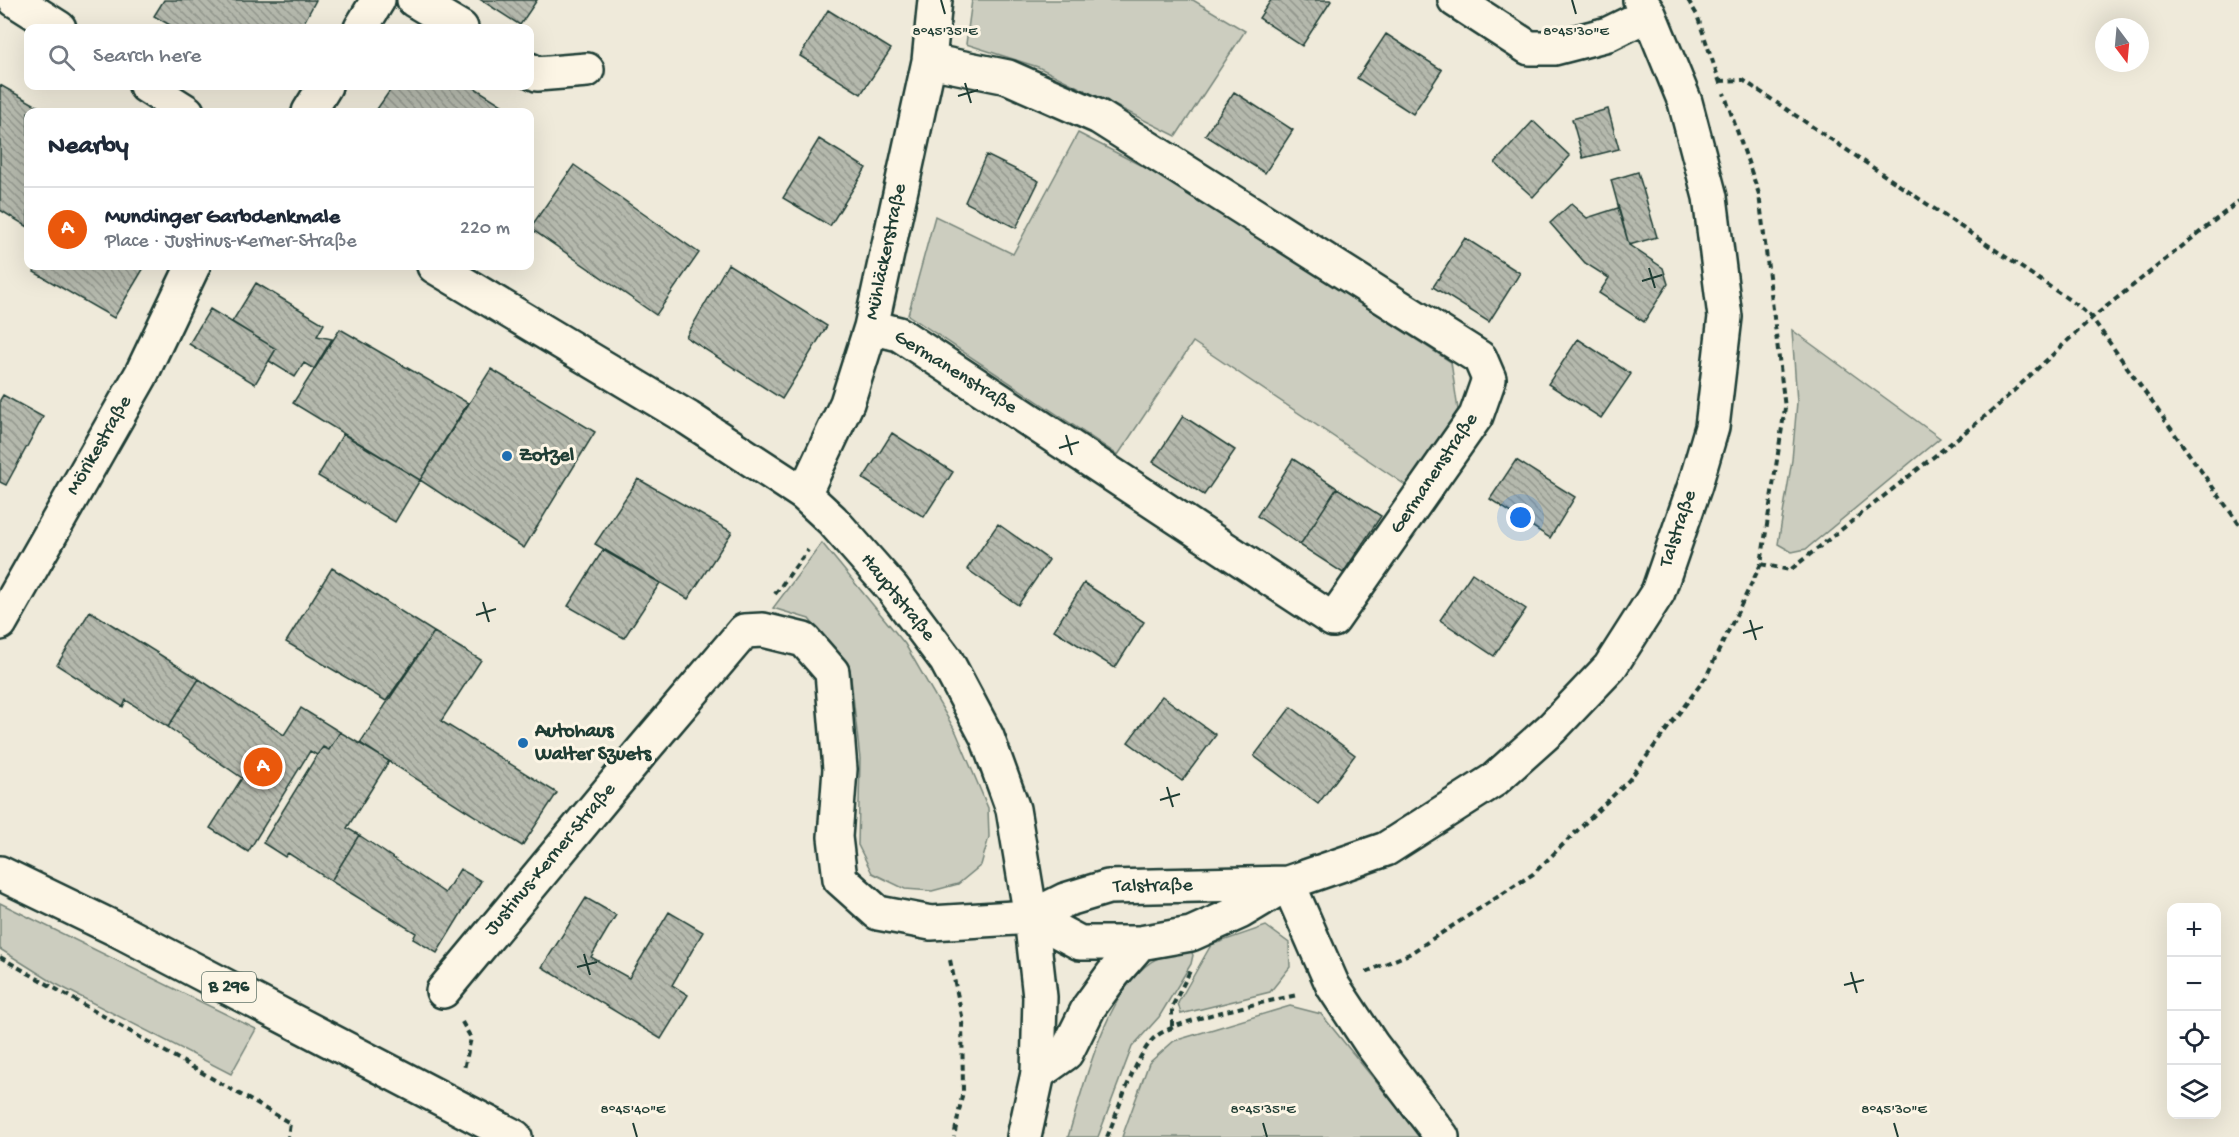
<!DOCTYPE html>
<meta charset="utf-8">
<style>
:root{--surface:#fff;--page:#f2f2f3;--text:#1f2937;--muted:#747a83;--line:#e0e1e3;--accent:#ea580c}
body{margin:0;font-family:"Gochi Hand",sans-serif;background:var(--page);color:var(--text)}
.controls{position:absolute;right:18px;bottom:18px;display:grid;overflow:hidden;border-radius:12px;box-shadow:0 6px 24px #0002}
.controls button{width:54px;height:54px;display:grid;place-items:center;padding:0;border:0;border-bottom:2px solid var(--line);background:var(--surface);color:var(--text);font:30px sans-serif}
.compass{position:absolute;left:2095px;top:18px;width:54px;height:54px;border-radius:50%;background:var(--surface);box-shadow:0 6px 24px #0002;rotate:164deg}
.you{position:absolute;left:1521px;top:518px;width:21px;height:21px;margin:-15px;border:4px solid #fff;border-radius:50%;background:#1a73e8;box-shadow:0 0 0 9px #1a73e833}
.badge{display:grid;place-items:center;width:39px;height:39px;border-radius:50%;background:var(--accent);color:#fff;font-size:20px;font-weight:700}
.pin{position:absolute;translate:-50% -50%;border:3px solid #fff;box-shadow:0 2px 6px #0006}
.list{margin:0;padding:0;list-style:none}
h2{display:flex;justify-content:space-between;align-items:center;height:78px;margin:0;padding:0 24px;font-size:26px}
h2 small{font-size:20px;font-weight:400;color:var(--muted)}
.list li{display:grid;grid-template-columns:39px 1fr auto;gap:18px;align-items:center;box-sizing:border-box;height:84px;padding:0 24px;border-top:2px solid var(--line)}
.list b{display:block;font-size:22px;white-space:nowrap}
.list p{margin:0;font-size:20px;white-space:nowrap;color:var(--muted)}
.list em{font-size:20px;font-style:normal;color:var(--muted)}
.icon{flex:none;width:33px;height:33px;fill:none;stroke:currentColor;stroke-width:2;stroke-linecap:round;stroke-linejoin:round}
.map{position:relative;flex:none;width:2239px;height:1137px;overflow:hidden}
.search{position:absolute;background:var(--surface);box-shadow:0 6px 24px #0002;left:24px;top:24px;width:510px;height:66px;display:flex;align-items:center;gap:15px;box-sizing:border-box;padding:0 21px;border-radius:12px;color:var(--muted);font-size:22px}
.panel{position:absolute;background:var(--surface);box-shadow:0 6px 24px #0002;left:24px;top:108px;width:510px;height:162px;border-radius:12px}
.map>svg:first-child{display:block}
</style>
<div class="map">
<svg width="2239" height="1137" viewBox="0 0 2239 1137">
<defs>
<pattern id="building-back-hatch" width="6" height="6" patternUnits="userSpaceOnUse" patternTransform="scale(1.5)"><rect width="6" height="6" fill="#b5b9ad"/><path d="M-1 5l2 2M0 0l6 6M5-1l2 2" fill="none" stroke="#93988e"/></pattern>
</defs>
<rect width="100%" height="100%" fill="#efeada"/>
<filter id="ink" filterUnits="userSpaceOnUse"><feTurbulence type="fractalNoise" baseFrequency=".0167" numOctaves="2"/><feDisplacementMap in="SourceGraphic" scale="12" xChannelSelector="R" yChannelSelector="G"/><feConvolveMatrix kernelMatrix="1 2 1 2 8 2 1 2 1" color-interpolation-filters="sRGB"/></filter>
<g filter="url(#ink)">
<path fill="#cccdbf" stroke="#76857a" stroke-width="1.5" d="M972,0H1193L1245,31L1176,136L1038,67L966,44Z
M1078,133L1169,180L1451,362L1458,410L1407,486L1193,342L1118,455L908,315L935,216L1013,254Z
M1792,330L1940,438L1806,549L1792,552L1778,544L1792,460L1797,402Z
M822,543L905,644L956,732L988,808L989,837L981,865L958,884L932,891L905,889L872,873L858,845L860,759L850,669L809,619L773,608Z
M0,903L256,1029L231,1074L54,983L0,949Z
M1266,926L1289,943L1290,967L1270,992L1181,1014L1178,1003L1211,945Z
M1189,947L1193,955L1191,964L1159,1017L1132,1047L1098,1137H1068C1084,1086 1105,993 1151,962C1161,955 1177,951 1189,947Z
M1290,1006L1321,1014L1421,1137H1122L1149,1063L1174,1041Z"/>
<path fill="url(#building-back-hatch)" stroke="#1f3d34" stroke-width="1.5" d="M164,0H316L301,28H175L154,16Z
M481,0H537L520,25Z
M1271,0H1330L1331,1L1302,46L1259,18Z
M828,10L891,49L861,94L800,56Z
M1386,34L1442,70L1413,114L1357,78Z
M0,85L48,112H28V227L0,210Z
M393,86H472L513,112H375Z
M1234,92L1293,130L1265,173L1205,135Z
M1608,109L1619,149L1583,158L1572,119Z
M1533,121L1570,156L1533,197L1495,163Z
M819,139L866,168L830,226L783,198Z
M986,155L1039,181L1016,228L965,202Z
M574,165L699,253L656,315L530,228Z
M1638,172L1657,237L1629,245L1611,180Z
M1571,204L1587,218L1618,208L1629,245L1663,268L1668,284L1644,322L1599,293L1609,278L1585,263L1550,223Z
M1465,238L1520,273L1489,322L1433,287Z
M728,264L827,326L782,399L686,337Z
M38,266H145L114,318L34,272Z
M256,283L324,324L317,336L332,339L314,369L304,363L295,377L269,361L276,349L232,322Z
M210,309L276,349L255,384L189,344Z
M340,329L468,403L420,480L293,403Z
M1578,339L1631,374L1601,418L1548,384Z
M491,369L595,432L524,548L420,480Z
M3,395L43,417L6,485L0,482V400Z
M1183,416L1235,450L1204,495L1153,462Z
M892,433L953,472L924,517L863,479Z
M343,434L420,480L395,522L318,476Z
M1293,459L1337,488L1300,545L1257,516Z
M1516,460L1575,497L1550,538L1490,499Z
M638,479L732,532L688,599L595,544Z
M1337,488L1381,516L1343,573L1300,545Z
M998,524L1049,560L1018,605L967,569Z
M603,550L660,583L624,638L568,606Z
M332,568L434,632L386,701L286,642Z
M1472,573L1526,609L1494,656L1440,620Z
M1084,583L1144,622L1115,668L1054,630Z
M90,611L199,679L168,727L126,700L123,707L57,665Z
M434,632L481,660L441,721L557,793L522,846L360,743Z
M199,679L284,735L301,708L340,732L329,750L323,747L317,755L310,751L248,852L210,828L242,778L168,727Z
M1162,696L1216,735L1182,781L1128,742Z
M1291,707L1355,755L1318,804L1254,756Z
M340,732L389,761L347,828L359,835L331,881L288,853L285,857L263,843L317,755L323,747L329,750Z
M359,835L445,893L460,869L481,881L437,953L413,939L416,933L331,881Z
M586,898L616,915L591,957L629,978L669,912L703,932L672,985L688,995L661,1039L542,967Z"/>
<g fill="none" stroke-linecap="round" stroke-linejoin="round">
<defs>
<path id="street" d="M414,0L461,28
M1455,0L1529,48H1554L1608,34L1649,14
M361,28L378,0
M530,70L537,74L587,70
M309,112L325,86
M871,327L899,334L1333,620L1476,416L1489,379L1480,358L1099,117L1008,77L929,61
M804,494L847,403L871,327L929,61L935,0
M0,623L141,375L193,266
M1288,883L1333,986L1372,1045L1442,1137
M1031,917L1080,943H1140L1191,934L1240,912L1288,883L1386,849L1494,780L1552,728L1610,667L1658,592L1695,485L1712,427L1725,317L1710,197L1685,102L1649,14L1640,0
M443,991L642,751L744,631L763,630L804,640L832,672L840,769L835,837L840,879L878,913L931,923L1031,917L1065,900L1108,887L1286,883
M1038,1073L1066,1053L1089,1007L1113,974L1140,943"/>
<path id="secondary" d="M15,0L59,28
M146,86L187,112
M434,266L688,418L804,494L832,520L892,588L946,660L987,737L1013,809L1031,917L1040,997L1038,1073L1024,1137"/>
<path id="primary" d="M0,873L120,931L515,1137"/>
</defs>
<use href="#street" stroke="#1f3d34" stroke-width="38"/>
<use href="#secondary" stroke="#1f3d34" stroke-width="38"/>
<use href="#primary" stroke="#1f3d34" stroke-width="38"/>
<path stroke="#1f3d34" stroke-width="4" stroke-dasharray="6 4.5" stroke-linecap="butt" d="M1688,0L1697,15L1721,86
M1720,81L1743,80L2077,305L2092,318L2239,524
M1761,564L1790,570L1993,410L2092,318L2239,201
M775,594L808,550
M0,957L290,1123L288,1137
M950,960L962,1016L963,1091L954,1137
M1366,972L1409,954L1533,874L1629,780L1706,677L1761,564L1785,408L1759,194L1724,93
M462,1022L471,1038L464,1069
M1172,1026V1007L1190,971
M1107,1137C1119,1109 1133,1062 1152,1040C1169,1020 1267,1002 1297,995"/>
<use href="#street" stroke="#fcf5e5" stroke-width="33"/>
<use href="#secondary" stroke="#fcf5e5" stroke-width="33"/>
<use href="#primary" stroke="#fcf5e5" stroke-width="33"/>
</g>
</g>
<path fill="none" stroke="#1f3d34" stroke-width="2" d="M941,0L945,14M1572,0L1576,14M965,83L971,103M958,96L978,90M1649,268L1655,288M1642,281L1662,275M1066,435L1072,455M1059,448L1079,442M483,602L489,622M476,615L496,609M1750,620L1756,640M1743,633L1763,627M1167,787L1173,807M1160,800L1180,794M584,954L590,975M577,967L597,962M1851,972L1857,993M1844,985L1864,980M633,1123L637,1137M1263,1123L1267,1137M1894,1123L1898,1137"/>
<g fill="#1f6fb2" stroke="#fcf5e5" stroke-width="2">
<circle cx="507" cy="456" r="6"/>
<circle cx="523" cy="743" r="6"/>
</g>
<g text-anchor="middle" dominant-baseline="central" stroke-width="6" stroke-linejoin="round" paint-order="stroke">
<rect fill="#fcf5e5" stroke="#617469" stroke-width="1.5" x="202" y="972" width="54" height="30" rx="4.5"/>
<g font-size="18" font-weight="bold" fill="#1f3d34">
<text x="229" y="987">B 296</text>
</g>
<g font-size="20" fill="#1f3d34" stroke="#fcf5e5">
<text transform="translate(887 252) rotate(-78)">Mühläckerstraße</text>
<text transform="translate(955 373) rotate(32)">Germanenstraße</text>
<text transform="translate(100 446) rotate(-60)">Mörikestraße</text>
<text transform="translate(1435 474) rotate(-56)">Germanenstraße</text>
<text transform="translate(1679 529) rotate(-71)">Talstraße</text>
<text transform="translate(897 598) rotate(51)">Hauptstraße</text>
<text transform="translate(551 860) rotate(-50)">Justinus-Kerner-Straße</text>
<text transform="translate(1153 887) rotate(-1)">Talstraße</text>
</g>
<g font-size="20" font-weight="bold" fill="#1f3d34" stroke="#fcf5e5" text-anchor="start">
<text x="519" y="456">Zotzel</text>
<text x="535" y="732">Autohaus<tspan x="535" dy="23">Walter Szuets</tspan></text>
</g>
</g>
<g font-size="15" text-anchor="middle" fill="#1f3d34" stroke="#fcf5e5" stroke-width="6" stroke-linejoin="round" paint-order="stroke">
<text x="945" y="35">8°45'35"E</text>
<text x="1576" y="35">8°45'30"E</text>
<text x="633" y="1113">8°45'40"E</text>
<text x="1263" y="1113">8°45'35"E</text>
<text x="1894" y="1113">8°45'30"E</text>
</g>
</svg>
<div class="controls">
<button>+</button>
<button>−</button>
<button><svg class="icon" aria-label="locate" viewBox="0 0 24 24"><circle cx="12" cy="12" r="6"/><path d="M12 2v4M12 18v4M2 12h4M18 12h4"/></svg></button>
<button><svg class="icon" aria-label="layers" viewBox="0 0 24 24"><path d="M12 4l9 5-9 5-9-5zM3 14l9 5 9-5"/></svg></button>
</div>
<svg class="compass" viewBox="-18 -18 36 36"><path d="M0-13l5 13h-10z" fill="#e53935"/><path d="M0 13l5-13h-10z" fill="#747a83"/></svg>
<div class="you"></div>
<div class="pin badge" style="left:263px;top:767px">A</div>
<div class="search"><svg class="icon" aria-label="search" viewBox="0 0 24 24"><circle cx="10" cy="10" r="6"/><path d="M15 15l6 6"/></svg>Search here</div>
<section class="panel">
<h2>Nearby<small></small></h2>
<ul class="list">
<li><span class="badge">A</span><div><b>Mundinger Garbdenkmale</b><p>Place · Justinus-Kerner-Straße</p></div><em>220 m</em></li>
</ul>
</section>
</div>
